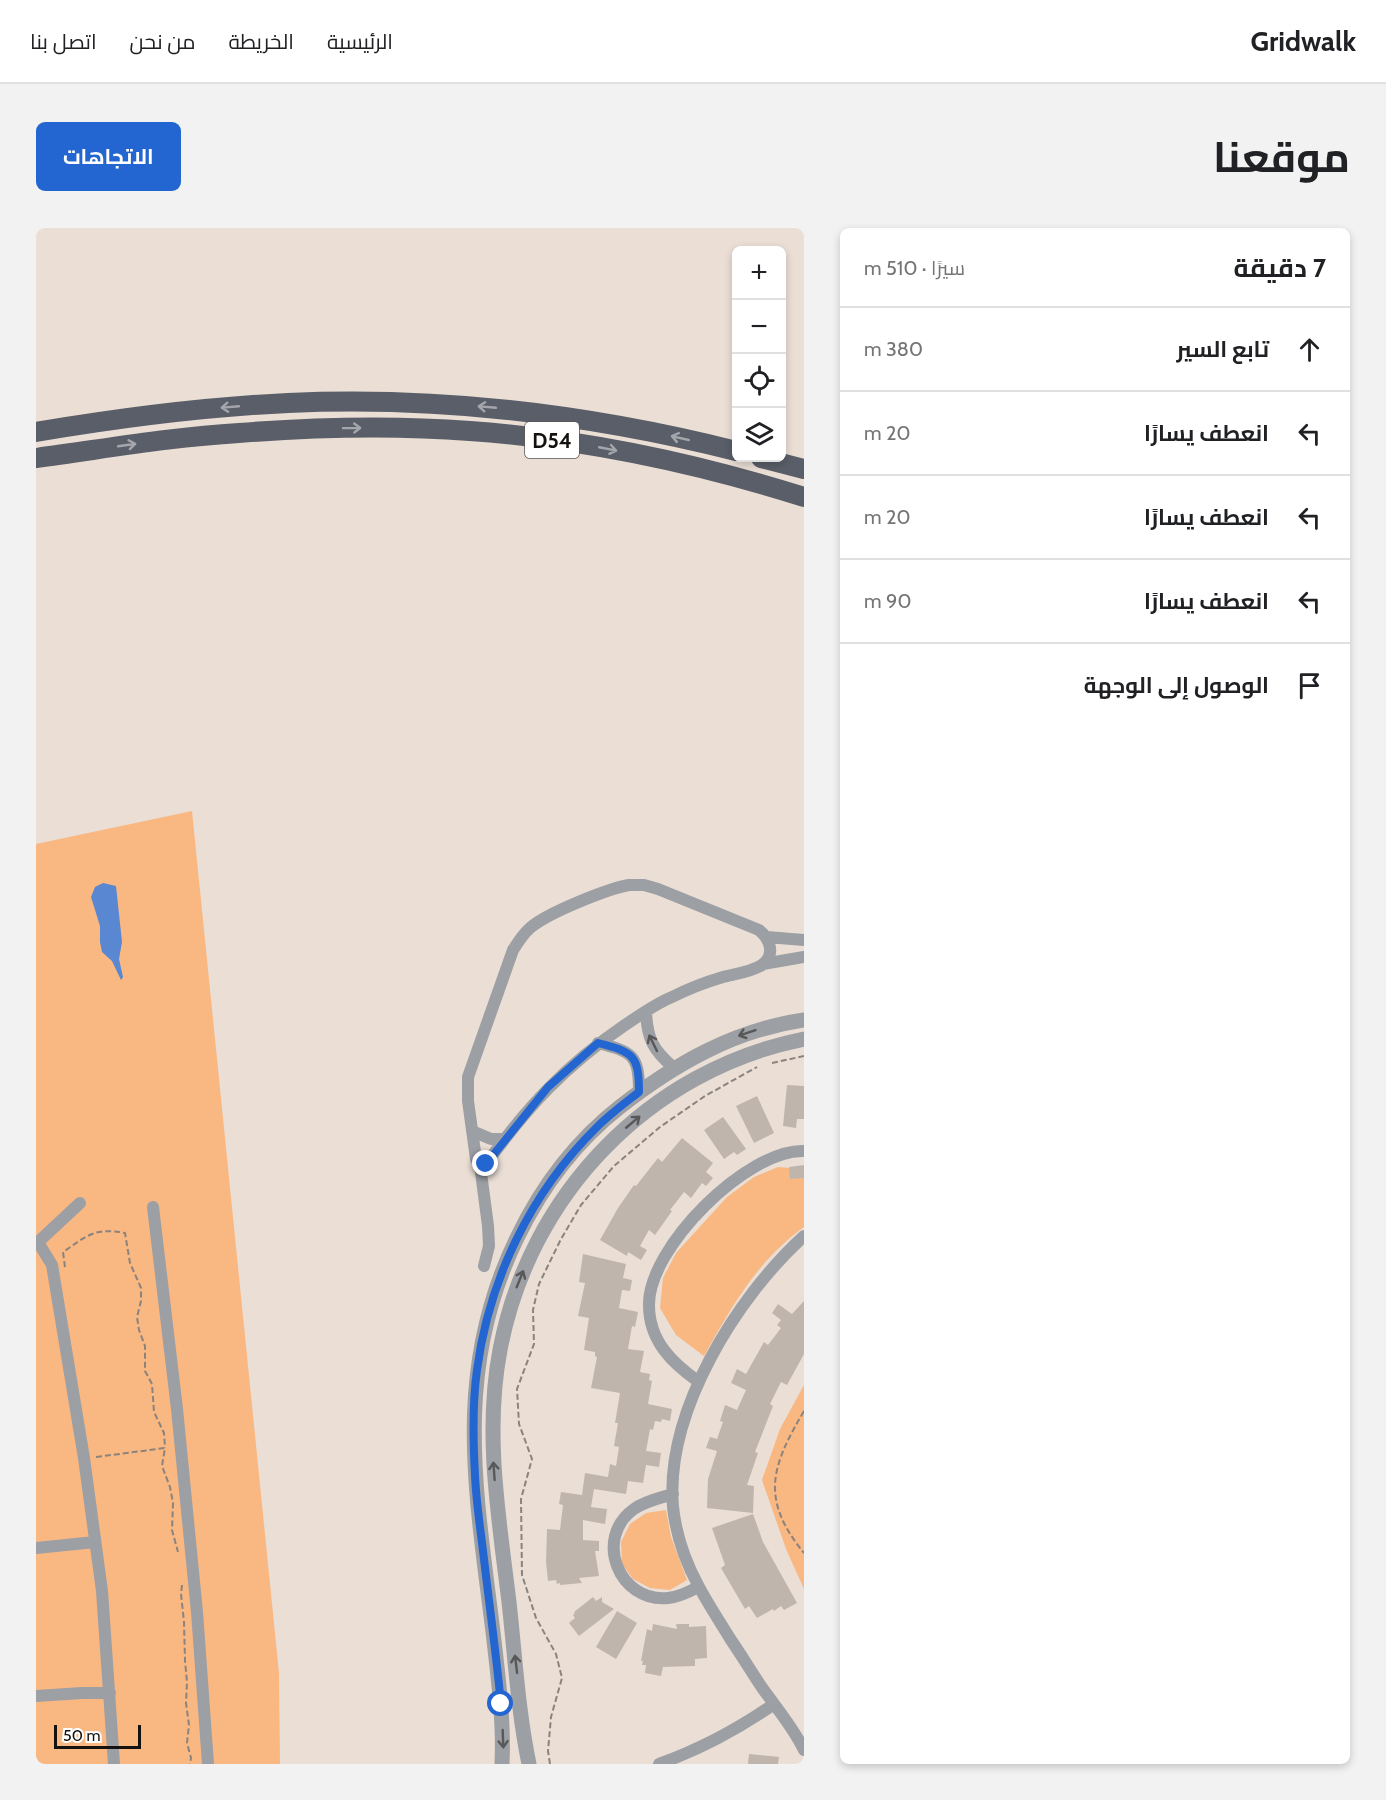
<!DOCTYPE html>
<html lang="ar">
<meta charset="utf-8">
<style>
:root{--surface:#fff;--page:#f2f2f2;--text:#202124;--muted:#757577;--line:#e0e0e0;--accent:#2366d2}
body{margin:0;font-family:Cabin,Cairo,sans-serif;background:var(--page);color:var(--text);direction:rtl}
.controls{position:absolute;right:18px;top:18px;display:grid;overflow:hidden;border-radius:9px;box-shadow:0 3px 9px #0003}
.controls button{width:54px;height:54px;display:grid;place-items:center;padding:0;border:0;border-bottom:2px solid var(--line);background:var(--surface);color:var(--text);font:30px sans-serif}
.scale{position:absolute;left:18px;bottom:15px;width:87px;box-sizing:border-box;padding-left:6px;border:3px solid #14110e;border-top:0;font-size:16px;line-height:21px;white-space:nowrap;color:#14110e;-webkit-text-stroke:4px #fff;paint-order:stroke}
.stop{position:absolute;width:18px;height:18px;margin:-14px;border:4px solid #2366d2;border-radius:50%;background:#fff}
.stop.end{background:#2366d2;border-color:#fff;box-shadow:0 2px 6px #0008}
.list{margin:0;padding:0;list-style:none}
h2{display:flex;justify-content:space-between;align-items:center;height:78px;margin:0;padding:0 24px;font-size:26px}
h2 small{font-size:20px;font-weight:400;color:var(--muted)}
.list li{display:grid;grid-template-columns:39px 1fr auto;gap:18px;align-items:center;box-sizing:border-box;height:84px;padding:0 24px;border-top:2px solid var(--line)}
.list b{display:block;font-size:22px;white-space:nowrap}
.list em{font-size:20px;font-style:normal;color:var(--muted)}
.icon{flex:none;width:33px;height:33px;fill:none;stroke:currentColor;stroke-width:2;stroke-linecap:round;stroke-linejoin:round}
.map{position:relative;flex:none;width:768px;height:1536px;overflow:hidden;direction:ltr;border-radius:9px}
header{display:flex;align-items:center;gap:36px;box-sizing:border-box;height:84px;padding:0 30px;background:var(--surface);border-bottom:2px solid var(--line)}
header strong{font-size:28px}
nav{display:flex;gap:33px;margin-inline-start:auto;font-size:21px}
.intro{display:flex;align-items:center;justify-content:space-between;box-sizing:border-box;height:144px;padding:0 36px}
h1{margin:0;font-size:42px}
.button{padding:15px 27px;border-radius:9px;background:var(--accent);color:#fff;font-size:21px;font-weight:700}
main{display:flex;gap:36px;padding:0 36px}
aside{flex:1;background:var(--surface);border-radius:9px;box-shadow:0 3px 9px #0003}
.map>svg:first-child{display:block}
</style>
<header>
<strong>Gridwalk</strong>
<nav><a>الرئيسية</a><a>الخريطة</a><a>من نحن</a><a>اتصل بنا</a></nav>
</header>
<div class="intro"><h1>موقعنا</h1><a class="button">الاتجاهات</a></div>
<main>
<aside>
<h2>7 دقيقة<small>سيرًا · 510 m</small></h2>
<ul class="list">
<li><svg class="icon" aria-label="ahead" viewBox="0 0 24 24"><path d="M12 20V5M6 11l6-6 6 6"/></svg><div><b>تابع السير</b></div><em>380 m</em></li>
<li><svg class="icon" aria-label="left" viewBox="0 0 24 24"><path d="M17 20v-9H6M10 6l-5 5 5 5"/></svg><div><b>انعطف يسارًا</b></div><em>20 m</em></li>
<li><svg class="icon" aria-label="left" viewBox="0 0 24 24"><path d="M17 20v-9H6M10 6l-5 5 5 5"/></svg><div><b>انعطف يسارًا</b></div><em>20 m</em></li>
<li><svg class="icon" aria-label="left" viewBox="0 0 24 24"><path d="M17 20v-9H6M10 6l-5 5 5 5"/></svg><div><b>انعطف يسارًا</b></div><em>90 m</em></li>
<li><svg class="icon" aria-label="arrive" viewBox="0 0 24 24"><path d="M6 21V4h12l-3 4 3 4H6"/></svg><div><b>الوصول إلى الوجهة</b></div></li>
</ul>
</aside>
<div class="map">
<svg width="768" height="1536" viewBox="0 0 768 1536">
<rect width="100%" height="100%" fill="#eaded5"/>
<path fill="#f9b782" d="M156,583L243,1445L244,1536H0V616Z
M742,939L765,941L768,943V999C721,1033 696,1078 668,1128L640,1107L624,1080L627,1050L640,1025L691,969L718,949Z
M768,1157V1361L750,1321L726,1252L744,1201Z
M630,1282L635,1309L651,1352L634,1362L614,1360L597,1351L586,1336L585,1314L594,1296L610,1285Z"/>
<path fill="#5987d2" d="M67,655L80,658L86,714L83,731L87,749L85,752L76,733L66,724L64,714V698L55,669L59,659Z"/>
<path fill="#c0b5ad" d="M751,857L768,858V891H761L760,900L747,898Z
M721,868L738,905L718,915L700,878Z
M687,889L710,921L701,927L698,924L688,931L668,902Z
M646,910L677,935L670,944L677,950L670,958L666,955L655,970L648,964L634,982L636,983L619,1007L613,1002L604,1018L611,1022L605,1032L592,1024L591,1028L564,1012L582,980L598,957L600,958L622,930L626,934Z
M768,937V950L754,951L753,939Z
M547,1026L590,1036L587,1050L596,1052L594,1063L586,1062L583,1080L602,1084L599,1099L596,1098L592,1121L608,1123L604,1144L614,1146L613,1152L616,1153L612,1176L636,1181L634,1193L626,1191L625,1194L619,1193L617,1202L614,1201L610,1223L625,1225L623,1239L610,1237L607,1255L592,1253L590,1266L558,1261L555,1279L571,1281L569,1296L547,1292V1312L563,1313V1323H559L563,1348L543,1350L546,1355L524,1357V1355L521,1356L520,1352L512,1353L510,1334L511,1301L524,1302L527,1277L523,1276L525,1264L546,1267L549,1245L572,1249L574,1236L580,1238L583,1219L578,1218L582,1195H579L584,1165L555,1160L561,1129L559,1128V1124L548,1122L553,1090L542,1088L549,1055L543,1054Z
M768,1073V1126L751,1157L745,1154L734,1176L737,1178L719,1224L722,1225L711,1257L718,1258L717,1285L671,1280L672,1251L681,1223L670,1220L674,1209L681,1211L687,1194L684,1193L689,1177L701,1182L710,1162L695,1155L701,1141L710,1146L728,1114L732,1117L745,1100L741,1097L745,1092L736,1085L742,1076L756,1086Z
M717,1286L727,1314L761,1375L748,1382L745,1378L738,1383L737,1381L721,1390L713,1378L709,1381L685,1340L689,1337L676,1300Z
M557,1369L560,1373L566,1369V1374L578,1381L543,1408L533,1395L539,1390L537,1387L539,1385L538,1384Z
M581,1383L601,1395L580,1431L560,1419Z
M617,1396L641,1401L640,1396H653V1399L670,1398L671,1430L659,1431V1438L627,1439L625,1448L609,1445L610,1437H606L607,1433H605L611,1401L616,1403Z
M713,1526L743,1529L742,1536H712Z"/>
<g fill="none" stroke-linecap="round" stroke-linejoin="round">
<path stroke="#8b837d" stroke-width="2" stroke-dasharray="6 3" stroke-linecap="butt" d="M736,835L768,828
M29,1039L27,1024C51,1008 58,999 89,1005L94,1035L105,1060V1073L101,1089L103,1102L109,1118V1143L116,1156L118,1184L128,1205L129,1220
M768,1183C735,1239 724,1271 768,1325
M60,1229L129,1220L126,1238L134,1259L137,1275L136,1302L142,1324
M146,1357L145,1366L148,1394L149,1433L151,1454L150,1475L153,1497L151,1515L155,1530L154,1536
M514,1536L512,1523L515,1489L526,1450L520,1426L500,1390L486,1347L485,1271L496,1231L483,1196L481,1161L498,1116L497,1082L503,1056L525,1011L545,977L578,938L624,899L669,868L721,839"/>
<path stroke="#9c9fa4" stroke-width="12" d="M593,657H608L622,661L723,702C734,711 740,727 726,737C716,744 699,746 687,749C670,754 652,761 636,769C619,776 604,787 589,797C530,837 491,879 450,936L444,937L440,931L432,873V849L477,722C482,714 487,706 494,700C511,685 571,661 593,657Z
M731,709L768,712
M727,736L768,729
M610,783C611,811 617,822 638,840
M562,815C597,824 603,827 603,864
M436,903L455,911H468
M444,937L452,998L453,1018L448,1038
M117,979L141,1181L161,1384L172,1536
M768,1008C700,1070 629,1184 637,1279C640,1307 649,1333 662,1357C672,1376 684,1394 695,1412C706,1428 716,1445 727,1461C742,1482 757,1499 768,1522
M2,1014L16,1037L48,1230L66,1363L78,1536
M0,1016L44,975
M663,1154C636,1135 613,1113 613,1077C612,1020 711,921 768,923
M637,1266C624,1270 609,1273 598,1281C557,1310 583,1375 632,1370C643,1369 653,1364 662,1359
M0,1320L59,1314
M0,1468L46,1465H74
M623,1536C665,1521 702,1501 738,1476"/>
<path stroke="#9c9fa4" stroke-width="15" d="M466,1536C468,1492 462,1448 457,1404C440,1264 416,1143 481,1010C505,960 540,913 585,878C639,836 698,802 768,792
M493,1536C482,1483 479,1428 473,1374C463,1291 448,1205 464,1122C493,967 613,842 768,811"/>
<path stroke="#595e68" stroke-width="20" d="M0,204C83,190 167,179 252,175C404,168 553,186 700,223
M0,230C68,221 135,209 203,205C280,199 357,197 434,203C547,211 660,235 768,269
M725,230L768,241"/>
</g>
<defs><path id="oneway-shaft" d="M-6 0H5M1.5-3L5.5 0L1.5 3" fill="none" stroke-width="1.6" stroke-linecap="round" stroke-linejoin="round" transform="scale(1.5)"/></defs>
<g stroke="#a4a6ac">
<use href="#oneway-shaft" transform="translate(194 179) rotate(175)"/>
<use href="#oneway-shaft" transform="translate(451 179) rotate(-175)"/>
<use href="#oneway-shaft" transform="translate(316 200) rotate(-1)"/>
<use href="#oneway-shaft" transform="translate(644 210) rotate(-167)"/>
<use href="#oneway-shaft" transform="translate(91 217) rotate(-8)"/>
<use href="#oneway-shaft" transform="translate(572 221) rotate(11)"/>
</g>
<g stroke="#585859">
<use href="#oneway-shaft" transform="translate(711 805) rotate(161)"/>
<use href="#oneway-shaft" transform="translate(617 815) rotate(-116)"/>
<use href="#oneway-shaft" transform="translate(597 894) rotate(-40)"/>
<use href="#oneway-shaft" transform="translate(484 1051) rotate(-68)"/>
<use href="#oneway-shaft" transform="translate(458 1243) rotate(-94)"/>
<use href="#oneway-shaft" transform="translate(480 1436) rotate(-97)"/>
<use href="#oneway-shaft" transform="translate(467 1511) rotate(88)"/>
</g>
<g fill="none" stroke-linecap="round" stroke-linejoin="round">
<path stroke="#2366d2" stroke-width="8" d="M450,936L512,859L562,815C597,824 603,827 603,864C589,875 574,886 561,899C495,964 453,1051 441,1142C436,1177 437,1212 439,1247C440,1272 444,1298 447,1323C453,1374 460,1425 465,1476"/>
</g>
<g text-anchor="middle" dominant-baseline="central" stroke-width="4.5" stroke-linejoin="round" paint-order="stroke">
<rect fill="#fff" stroke="#5a5856" stroke-width="1.5" x="489" y="194" width="54" height="36" rx="4.5"/>
<g font-size="21" font-weight="bold" fill="#14110e">
<text x="516" y="212">D54</text>
</g>
</g>
</svg>
<div class="controls">
<button>+</button>
<button>−</button>
<button><svg class="icon" aria-label="locate" viewBox="0 0 24 24"><circle cx="12" cy="12" r="6"/><path d="M12 2v4M12 18v4M2 12h4M18 12h4"/></svg></button>
<button><svg class="icon" aria-label="layers" viewBox="0 0 24 24"><path d="M12 4l9 5-9 5-9-5zM3 14l9 5 9-5"/></svg></button>
</div>
<div class="scale">50 m</div>
<div class="stop" style="left:465px;top:1476px"></div>
<div class="stop end" style="left:450px;top:936px"></div>
</div>
</main>
